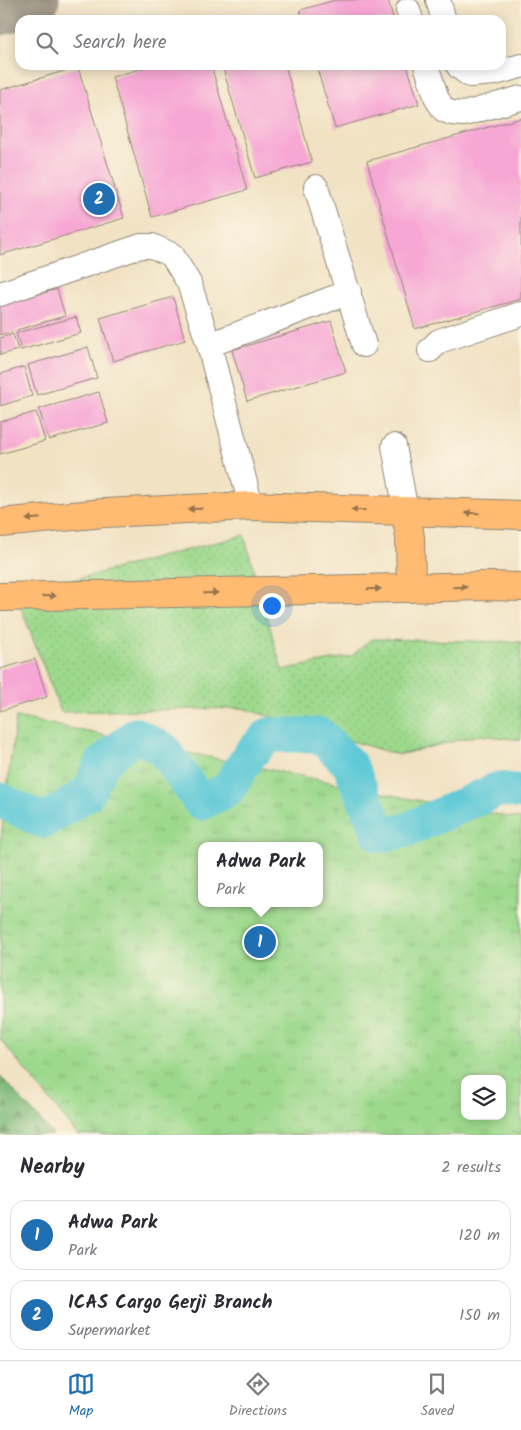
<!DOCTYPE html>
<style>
:root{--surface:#fff;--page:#f7f7f7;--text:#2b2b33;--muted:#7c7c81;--line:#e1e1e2;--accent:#1f6fb2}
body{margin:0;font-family:Kalam,sans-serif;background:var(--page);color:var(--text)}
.controls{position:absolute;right:15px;bottom:15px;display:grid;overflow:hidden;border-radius:10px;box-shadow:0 2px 12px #0003}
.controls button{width:45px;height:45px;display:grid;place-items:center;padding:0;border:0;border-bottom:1px solid var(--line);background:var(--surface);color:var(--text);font:25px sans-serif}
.you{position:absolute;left:271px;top:605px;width:18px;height:18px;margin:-12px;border:4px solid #fff;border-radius:50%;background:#1a73e8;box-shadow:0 0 0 8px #1a73e833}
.badge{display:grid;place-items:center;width:32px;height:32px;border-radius:50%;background:var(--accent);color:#fff;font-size:16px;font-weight:700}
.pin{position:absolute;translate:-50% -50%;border:2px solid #fff;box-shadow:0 1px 5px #0006}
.popup{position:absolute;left:198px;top:842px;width:125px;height:65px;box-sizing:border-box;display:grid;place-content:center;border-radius:10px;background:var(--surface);filter:drop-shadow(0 1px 4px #0005);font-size:16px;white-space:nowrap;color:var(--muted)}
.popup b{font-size:19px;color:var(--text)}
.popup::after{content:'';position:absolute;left:50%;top:100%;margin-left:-10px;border:10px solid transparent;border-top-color:var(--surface)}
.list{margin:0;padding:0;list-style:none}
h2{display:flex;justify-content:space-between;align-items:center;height:65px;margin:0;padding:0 20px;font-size:21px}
h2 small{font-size:16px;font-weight:400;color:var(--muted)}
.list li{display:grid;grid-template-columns:32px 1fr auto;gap:15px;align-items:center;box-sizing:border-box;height:70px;margin:0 10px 10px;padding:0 10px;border:1px solid var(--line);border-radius:15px}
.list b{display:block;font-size:19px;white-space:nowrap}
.list p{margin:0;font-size:16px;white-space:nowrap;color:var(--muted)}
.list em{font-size:16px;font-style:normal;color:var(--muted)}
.icon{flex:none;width:28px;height:28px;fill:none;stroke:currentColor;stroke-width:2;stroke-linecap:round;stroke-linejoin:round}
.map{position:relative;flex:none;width:521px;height:1135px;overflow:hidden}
.search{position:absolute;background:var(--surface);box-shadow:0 2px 12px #0003;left:15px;right:15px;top:15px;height:55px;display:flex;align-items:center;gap:12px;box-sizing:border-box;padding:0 18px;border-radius:15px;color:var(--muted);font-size:19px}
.sheet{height:225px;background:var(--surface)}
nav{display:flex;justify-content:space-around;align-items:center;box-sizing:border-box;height:70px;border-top:1px solid var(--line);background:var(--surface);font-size:14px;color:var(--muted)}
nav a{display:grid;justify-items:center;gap:2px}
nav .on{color:var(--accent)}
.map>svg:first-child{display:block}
</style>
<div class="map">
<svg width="521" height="1135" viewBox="0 0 521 1135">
<defs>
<pattern id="grass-dots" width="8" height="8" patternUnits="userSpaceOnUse" patternTransform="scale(1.25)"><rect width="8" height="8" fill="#9dd98d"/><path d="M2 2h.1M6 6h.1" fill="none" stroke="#87ba7a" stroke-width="1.8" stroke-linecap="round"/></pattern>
<pattern id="forest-firs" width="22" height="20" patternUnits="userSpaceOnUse" patternTransform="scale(1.25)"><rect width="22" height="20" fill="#7eb978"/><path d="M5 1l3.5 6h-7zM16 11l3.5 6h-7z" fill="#679763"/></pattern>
<pattern id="park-tufts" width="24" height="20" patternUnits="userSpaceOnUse" patternTransform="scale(1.25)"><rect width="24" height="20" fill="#9dd98d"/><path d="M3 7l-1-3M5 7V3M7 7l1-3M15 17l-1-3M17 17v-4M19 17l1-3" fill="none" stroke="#87ba7a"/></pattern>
</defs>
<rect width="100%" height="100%" fill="#fcf5e5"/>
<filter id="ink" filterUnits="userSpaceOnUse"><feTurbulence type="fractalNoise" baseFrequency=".02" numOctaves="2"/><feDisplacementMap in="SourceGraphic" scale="10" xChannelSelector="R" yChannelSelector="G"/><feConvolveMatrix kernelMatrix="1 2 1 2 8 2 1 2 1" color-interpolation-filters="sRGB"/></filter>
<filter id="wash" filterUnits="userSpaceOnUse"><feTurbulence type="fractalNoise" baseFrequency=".0096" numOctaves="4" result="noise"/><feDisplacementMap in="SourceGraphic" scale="20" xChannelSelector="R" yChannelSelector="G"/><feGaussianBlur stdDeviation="1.12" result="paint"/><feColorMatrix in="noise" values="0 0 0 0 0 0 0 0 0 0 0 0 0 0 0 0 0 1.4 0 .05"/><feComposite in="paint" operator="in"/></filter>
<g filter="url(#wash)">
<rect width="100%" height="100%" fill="#f1e2c3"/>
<path fill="url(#grass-dots)" stroke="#64825c" d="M244,535L282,670L352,656L371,639L521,642V740L479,735L398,755L242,708L61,712L16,595Z"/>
<path fill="url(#forest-firs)" stroke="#547252" d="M0,1076L45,1125L52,1135H0Z"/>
<path fill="url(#park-tufts)" stroke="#64825c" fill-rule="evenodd" d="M16,717L416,800L521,819V1135H78L0,1039V845ZM201,846H319V903H201ZM465,1079H502V1116H465Z"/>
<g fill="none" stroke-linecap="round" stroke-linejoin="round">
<path stroke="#5ec9d7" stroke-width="35" d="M0,800L43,821L87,794L103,762L136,735L163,749L201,803L228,789L250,754L269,735H320L350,765L380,835L406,830L499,789L521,792"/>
<path stroke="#8e8677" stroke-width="51" d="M0,10L34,0"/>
</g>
<g id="blocks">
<path fill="#f6a7d4" d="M336,0H388L394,20H303L300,10Z
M153,65H211L247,190L152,217L112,77Z
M222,65H285L312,162L255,178Z
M316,65H407L419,104L335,128Z
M78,67L124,218L0,255V90Z
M521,118V299L415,329L367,161Z
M57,289L65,316L0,335V305Z
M173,297L185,340L113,361L100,318Z
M76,317L81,333L21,350L16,333Z
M331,321L346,372L247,401L232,350Z
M13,334L18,350L0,355V338Z
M88,347L97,378L37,395L28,365Z
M24,367L32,396L0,406V374Z
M99,392L108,423L49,440L39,409Z
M36,412L45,441L0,454V422Z
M35,659L47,697L0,711V669Z"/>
</g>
</g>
<g filter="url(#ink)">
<use href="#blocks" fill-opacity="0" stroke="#8e8677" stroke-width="1"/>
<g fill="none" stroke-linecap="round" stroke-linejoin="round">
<defs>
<path id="minor" d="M438,0L444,20
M408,10L411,20
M426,65L437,99L444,110L452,113L464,114L521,98
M458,65L459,67L470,75L495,73L521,66
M316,187L364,345
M0,294L141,246H152L172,255L189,283L209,345L251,506
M209,345L349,292
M430,350L439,341L521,314
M394,446L406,512"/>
<path id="major" d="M406,512L410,538L411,588
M0,523L104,513L251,506L521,515
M0,597L488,586L521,587"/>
</defs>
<use href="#minor" stroke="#8e8677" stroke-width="26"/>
<use href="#major" stroke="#8e8677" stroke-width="30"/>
<use href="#minor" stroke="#fff" stroke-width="24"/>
<use href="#major" stroke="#ffbb71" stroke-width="28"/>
</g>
<defs><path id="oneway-solid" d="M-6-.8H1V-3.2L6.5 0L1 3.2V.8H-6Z" transform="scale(1.25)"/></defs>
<g fill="#95734e">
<use href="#oneway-solid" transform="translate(195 509) rotate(177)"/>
<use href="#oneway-solid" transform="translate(358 510) rotate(-178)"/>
<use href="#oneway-solid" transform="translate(472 513) rotate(-178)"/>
<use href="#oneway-solid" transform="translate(33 519) rotate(175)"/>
<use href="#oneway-solid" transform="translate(460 587) rotate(-1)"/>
<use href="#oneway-solid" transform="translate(374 589) rotate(-1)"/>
<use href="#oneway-solid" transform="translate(211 593) rotate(-1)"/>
<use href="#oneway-solid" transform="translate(49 596) rotate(-1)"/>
</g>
</g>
</svg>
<div class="controls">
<button><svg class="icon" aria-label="layers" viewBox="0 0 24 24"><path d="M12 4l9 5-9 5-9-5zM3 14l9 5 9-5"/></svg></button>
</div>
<div class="you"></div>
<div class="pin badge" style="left:260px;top:942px">1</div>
<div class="popup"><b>Adwa Park</b>Park</div>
<div class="pin badge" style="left:99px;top:199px">2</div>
<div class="search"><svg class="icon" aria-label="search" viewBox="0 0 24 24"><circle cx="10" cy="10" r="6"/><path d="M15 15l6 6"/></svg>Search here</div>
</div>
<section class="sheet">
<h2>Nearby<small>2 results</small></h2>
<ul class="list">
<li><span class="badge">1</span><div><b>Adwa Park</b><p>Park</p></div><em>120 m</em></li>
<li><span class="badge">2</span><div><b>ICAS Cargo Gerji Branch</b><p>Supermarket</p></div><em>150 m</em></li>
</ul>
</section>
<nav>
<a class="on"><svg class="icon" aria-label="map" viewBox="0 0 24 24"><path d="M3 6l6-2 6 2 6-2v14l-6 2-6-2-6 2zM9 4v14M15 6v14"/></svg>Map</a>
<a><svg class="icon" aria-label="directions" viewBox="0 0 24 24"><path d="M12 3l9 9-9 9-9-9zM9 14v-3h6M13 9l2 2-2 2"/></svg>Directions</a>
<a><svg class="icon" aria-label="saved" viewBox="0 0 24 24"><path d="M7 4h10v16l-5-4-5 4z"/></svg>Saved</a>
</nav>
